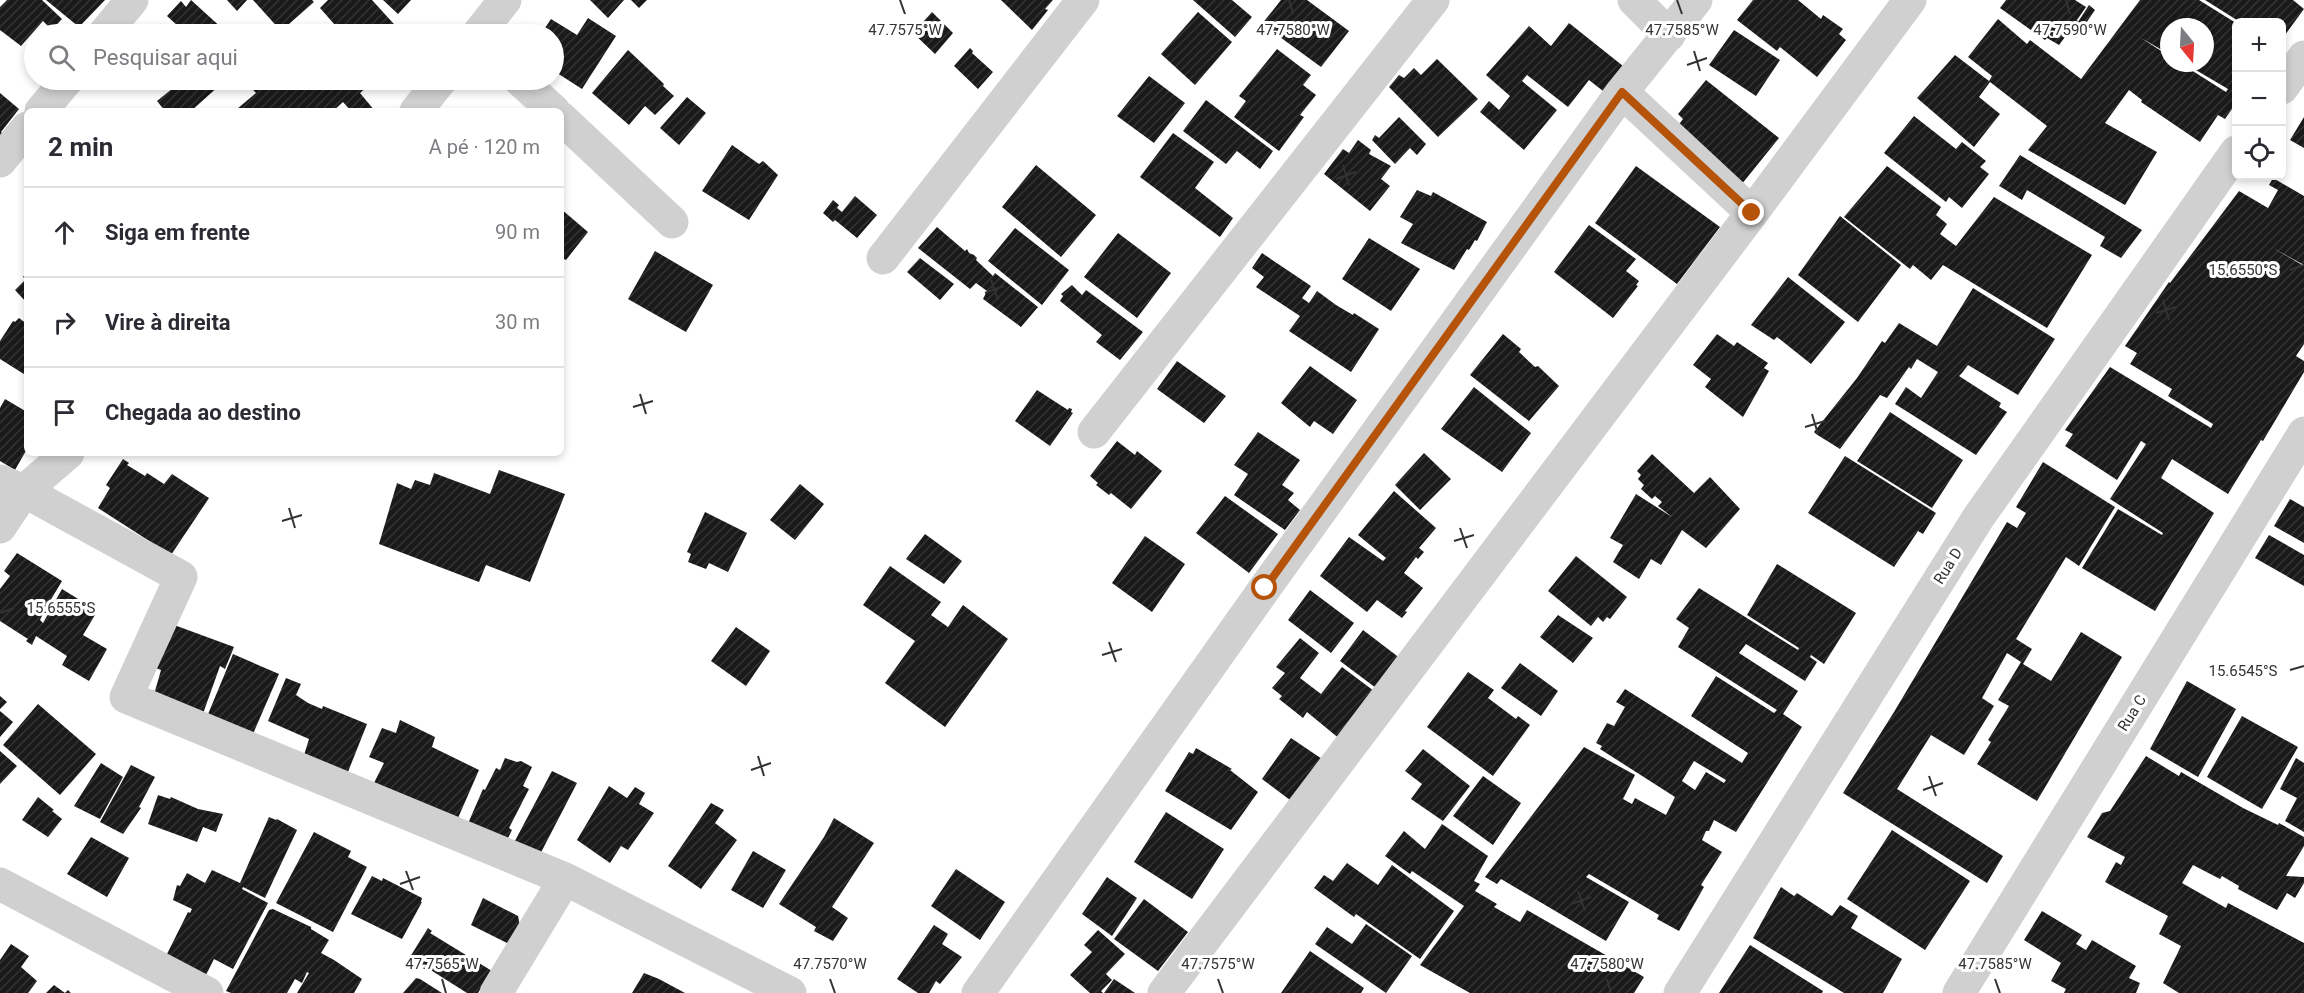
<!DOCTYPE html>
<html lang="pt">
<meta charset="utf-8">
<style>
:root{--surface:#fff;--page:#f7f7f7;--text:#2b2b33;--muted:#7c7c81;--line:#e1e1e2}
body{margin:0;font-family:Roboto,sans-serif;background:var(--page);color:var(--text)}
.controls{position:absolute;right:18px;top:18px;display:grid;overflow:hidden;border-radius:9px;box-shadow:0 3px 9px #0003}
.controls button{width:54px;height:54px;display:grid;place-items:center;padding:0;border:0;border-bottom:2px solid var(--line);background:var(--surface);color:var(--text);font:30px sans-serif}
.compass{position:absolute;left:2160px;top:18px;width:54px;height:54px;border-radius:50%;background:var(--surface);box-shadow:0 3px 9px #0003;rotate:162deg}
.stop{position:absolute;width:18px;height:18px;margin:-14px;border:4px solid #b45309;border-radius:50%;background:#fff}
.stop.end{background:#b45309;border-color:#fff;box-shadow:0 2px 6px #0008}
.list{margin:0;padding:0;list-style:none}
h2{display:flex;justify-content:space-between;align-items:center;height:78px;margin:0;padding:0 24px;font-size:26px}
h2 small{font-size:20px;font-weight:400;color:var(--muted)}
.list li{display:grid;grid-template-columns:39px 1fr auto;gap:18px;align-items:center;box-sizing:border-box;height:90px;padding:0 24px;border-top:2px solid var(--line)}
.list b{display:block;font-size:22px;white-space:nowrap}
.list em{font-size:20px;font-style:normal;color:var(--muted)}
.icon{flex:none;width:33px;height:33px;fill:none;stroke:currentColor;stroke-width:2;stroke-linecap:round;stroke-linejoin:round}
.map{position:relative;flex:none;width:2304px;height:993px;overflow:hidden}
.search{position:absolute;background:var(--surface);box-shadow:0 3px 9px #0003;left:24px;top:24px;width:540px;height:66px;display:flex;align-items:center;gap:15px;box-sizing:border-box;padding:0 21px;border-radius:33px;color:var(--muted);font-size:22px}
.panel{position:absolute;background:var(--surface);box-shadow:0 3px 9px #0003;left:24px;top:108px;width:540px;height:348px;border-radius:9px}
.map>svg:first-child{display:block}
</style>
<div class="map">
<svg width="2304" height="993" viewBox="0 0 2304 993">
<defs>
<pattern id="building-hatch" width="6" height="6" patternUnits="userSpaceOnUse" patternTransform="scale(1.5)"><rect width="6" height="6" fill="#1a1a1a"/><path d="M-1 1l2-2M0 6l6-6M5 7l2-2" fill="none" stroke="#333"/></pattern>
</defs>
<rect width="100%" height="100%" fill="#fff"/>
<path fill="url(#building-hatch)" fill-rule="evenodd" d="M7,0H42L62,19L52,30L43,21L21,46L0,30V7Z
M46,0H105L79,27Z
M191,0L224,30L219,34H183L179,30L180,28L167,16L181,1L186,7Z
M227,0H247L237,11Z
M253,0H312L314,2L281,31Z
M328,0H372L403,34H340L342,33L320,8Z
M383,0H411L398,14Z
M590,0H624L608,18Z
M631,0H647L639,8Z
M1001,0H1053L1045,9L1048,10L1032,30Z
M1193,0H1232L1252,17L1235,37Z
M1281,0H1307L1349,31L1321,67L1262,24Z
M1753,0H1798L1821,19L1823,15L1843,29L1839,34L1846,40L1817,77L1780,47L1777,51L1737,20Z
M2006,0H2075L2086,7L2077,20L2078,22L2089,5L2095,10L2076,38L2068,33L2059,45L2047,38L2045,40L2000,8Z
M2140,0H2199L2236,23V103L2225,119L2218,115L2200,142L2141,102L2142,100L2129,90L2105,123L2157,152L2125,205L2028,150L2047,126L1990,82L1979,97L2000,114L1974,147L1917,98L1955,55L1989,81L1992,76L1968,57L1998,19L2027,44L2030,40L2081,79ZM2169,27H2205V63H2184L2228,89L2226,92L2180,63H2169V56L2141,38L2169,54Z
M2205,0H2293L2304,9L2282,39V22H2240Z
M932,12L953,33L935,54L913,33Z
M1198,12L1232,42L1195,85L1161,54Z
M588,18L616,36L582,89L554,71V34H541L551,19L577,35Z
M1569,23L1623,66L1603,91L1589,80L1568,107L1527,75L1522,81L1557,110L1524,150L1480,112L1489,101L1499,110L1510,96L1486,75L1529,26L1551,46Z
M1734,30L1780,60L1756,96L1709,65Z
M970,48L973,51L972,53L993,72L978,89L954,66Z
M1277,49L1311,75L1303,85L1316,95L1300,115L1304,117L1279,151L1234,117L1246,101L1239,96Z
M628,50L664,84L663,86L674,96L655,115L645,106L629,125L592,93Z
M1437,59L1478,99L1438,137L1389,87L1399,75L1404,78L1414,68L1421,75Z
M1149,76L1185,103L1154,143L1117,116Z
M183,80H216L220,85L191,111H165L157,101Z
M244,80H375L360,93L375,111H351L343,102L333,111L330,108L327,111H239L237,109L256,93Z
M1706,80L1779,138L1737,190L1671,135L1683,119L1678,114Z
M0,93L19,109L1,132L14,142L0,165Z
M687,97L706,113L679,145L660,128Z
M1206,100L1273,151L1260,169L1237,151L1226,164L1183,131Z
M1914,116L1956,149L1962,142L1986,161L1980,167L1989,174L1962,208L1949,197L1946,202L1884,153Z
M1399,117L1426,144L1417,155L1410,148L1395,164L1372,140L1375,135L1379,138Z
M2304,117V148L2290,140Z
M1173,133L1214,162L1195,188L1233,218L1220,237L1140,177Z
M1358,140L1371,150L1369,154L1391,166L1381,179L1390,186L1370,211L1324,174L1343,149L1349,153Z
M732,145L759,164L763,161L778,175L749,220L702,191Z
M2020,155L2142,230L2121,258L2100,246L2105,237L2027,190L2022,200L2001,187L1999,186Z
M1036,165L1096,215L1061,257L1002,207Z
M1636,166L1720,227L1677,284L1595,223Z
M1887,166L1941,207L1936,215L1947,224L1940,234L1956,246L1994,197L2092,255L2047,328L1943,265L1931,280L1913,265L1910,269L1844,217Z
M2273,178L2304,196V265L2273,248L2304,266V344L2296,356L2304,361V372L2263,441L2261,440L2228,494L2172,459L2161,478L2214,513L2155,611L2082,568L2118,509L2162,535L2163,533L2110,499L2146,444L2141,441L2117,480L2065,446L2073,434L2065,430L2110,367L2211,428L2213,424L2168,396L2172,389L2130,364L2137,353L2125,346L2169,282L2170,283L2239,191L2268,208L2278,190L2269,185Z
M1417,190L1431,196L1433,192L1487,222L1477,241L1475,240L1469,250L1467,249L1454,270L1401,243L1413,224L1400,217Z
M855,196L877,215L857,238L835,220L833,222L823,213L833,200L839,205L837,208L842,212Z
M561,209L588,232L566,260L562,258L561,259Z
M1840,216L1901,265L1858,322L1798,275Z
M1589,225L1636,259L1626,271L1639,281L1636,285L1638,286L1613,318L1554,272Z
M937,227L965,251L967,249L969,253L974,255L977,258L976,260L993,276L995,273L1038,307L1021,327L983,299L987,291L976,283L970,289L918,248Z
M1015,228L1069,270L1042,305L988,261Z
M1118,233L1171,273L1137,318L1084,277Z
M1369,238L1420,269L1391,311L1342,279Z
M655,251L713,285L686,332L628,299Z
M1262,253L1311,286L1302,298L1309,303L1317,291L1336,305L1353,315L1354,313L1379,329L1351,372L1289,331L1300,316L1256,287L1264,277L1252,268Z
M920,258L954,284L940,300L907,272Z
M27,272V303L15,290L26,279L23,277Z
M1788,277L1845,322L1811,364L1777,337L1774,340L1751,325Z
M1072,285L1082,295L1086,290L1143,332L1120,360L1096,342L1102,335L1060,301L1063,296L1061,294Z
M1973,288L2055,339L2018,395L1968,365L1962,373L1959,376L2001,403L1999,407L2007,412L1976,455L1895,404L1906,387L1921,398L1938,372L1917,359L1911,369L1909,367L1887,398L1880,395L1840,449L1816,434L1814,432L1857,378L1882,341L1885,343L1899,323L1937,346Z
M19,318L27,324V376L0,359V341L13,321L15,322Z
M1503,334L1521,349L1519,352L1535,367L1538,366L1559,386L1529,421L1470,375Z
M1717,334L1734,346L1737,342L1768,363L1764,368L1769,371L1743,417L1705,387L1711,379L1693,365Z
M1177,361L1226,396L1204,423L1157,389Z
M1310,366L1357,400L1333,434L1314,421L1310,427L1281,403Z
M1474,387L1531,433L1502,472L1441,429Z
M1037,390L1068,410L1069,408L1072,409L1071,412L1073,413L1050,446L1015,421Z
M5,399L27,412V449L15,470L0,461V408Z
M1890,412L1963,460L1932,508L1857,461Z
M1258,432L1300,460L1282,485L1294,493L1288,500L1300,510L1285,530L1234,495L1248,474L1234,465Z
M1117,441L1135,455L1137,451L1162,471L1131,509L1111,493L1109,495L1096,485L1098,483L1090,476Z
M1424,453L1451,479L1420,510L1395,485Z
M1652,454L1694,493L1710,477L1740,509L1706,548L1682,530L1661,565L1651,559L1639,579L1613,562L1623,545L1610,538L1636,494L1672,517L1658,506L1662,502L1655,496L1652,499L1641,489L1644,485L1638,479L1641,475L1637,471Z
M1845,456L1936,513L1923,534L1918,531L1894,567L1808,513Z
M123,459L129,463L127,465L145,476L147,473L164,484L172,474L209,498L171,555L98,508L110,488L106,485Z
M2043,462L2115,507L2079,566L2066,557L2016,639L2032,649L2023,664L2051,681L2081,632L2122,657L2037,801L1977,764L1991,742L1988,740L2009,706L1998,700L2021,662L2007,653L1982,698L1994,706L1964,755L1931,735L1897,789L2003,856L1987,883L1843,793L1894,712L2007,522L2017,528L2026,513L2016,507Z
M499,470L565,494L530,582L486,565L479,582L379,544L397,483L411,489L415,480L430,485L434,473L490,494Z
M800,484L824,504L795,540L770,520Z
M1394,491L1436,528L1419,548L1424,552L1418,559L1416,557L1404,573L1423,588L1405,611L1407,612L1402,618L1377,600L1367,612L1320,576L1349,537L1383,561L1386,558L1358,535Z
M1225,496L1278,534L1249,573L1196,533Z
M2290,499L2304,507V543L2274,526Z
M705,512L747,533L728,572L709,563L706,569L688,562L691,554L687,552Z
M925,534L962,561L944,584L906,559Z
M2269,535L2304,555V586L2255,558Z
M1145,536L1185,564L1152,612L1112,583Z
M17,553L62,581L46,608L41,605L39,609L44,612L40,620L43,623L62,589L96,610L93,615H95L83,635L107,649L89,681L62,665L67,656L36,636L32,645L26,641L28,639L0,621V589L10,576L4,571Z
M1576,556L1627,597L1610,619L1607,617L1603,622L1598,617L1591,626L1548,591Z
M1777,564L1856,613L1824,664L1811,655L1810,657L1817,662L1805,681L1746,644L1739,653L1798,691L1783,714L1802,727L1736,832L1714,820L1709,831H1706L1702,840L1722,852L1701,885L1704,887L1679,931L1657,919L1659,915L1589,874L1586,877L1629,902L1606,941L1501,879L1497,884L1485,877L1584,747L1635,775L1623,799L1632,804L1635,798L1666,815L1675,797L1600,749L1602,746L1596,743L1607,723L1614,726L1625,707L1616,702L1625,689L1742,763L1748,753L1691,716L1716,676L1774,713L1777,710L1678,647L1689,628L1676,619L1699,588L1798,650L1799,648L1747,615ZM1694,761L1726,780L1724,783L1706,772L1695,790L1682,781Z
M890,566L941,602L931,615L948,627L963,605L1008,639L945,727L885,683L915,641L863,605Z
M1310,590L1354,623L1331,653L1288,620Z
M1558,615L1593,638L1573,663L1540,637Z
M166,622L234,647L225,669L220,666L200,722L151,690L155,691L161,670L150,666Z
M736,627L770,651L746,686L711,661Z
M1363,630L1405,662L1380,691L1340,661Z
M1300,638L1319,653L1300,678L1321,694L1342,667L1378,694L1341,740L1307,712L1303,718L1279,699L1282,696L1272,688L1285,673L1276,667Z
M233,654L279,674L249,743L206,719Z
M1520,663L1558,691L1541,716L1501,688Z
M1468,672L1494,690L1488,698L1516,719L1518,716L1530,725L1493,776L1427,727Z
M286,678L301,684L296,695L308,703L322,709L323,706L367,724L344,782L301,765L309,739L268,721Z
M2187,681L2236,709L2198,777L2150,749Z
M0,696L7,702L0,709Z
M38,704L96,754L60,795L3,745Z
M0,711L13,722L0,737Z
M2242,716L2298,747L2262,809L2207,777Z
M400,720L435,737L432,747L479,770L458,818L369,793L384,763L369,757L382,728L396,733Z
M1291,738L1325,761L1294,803L1262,779Z
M1196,748L1232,769L1230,770L1258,792L1231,830L1165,791L1189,752L1193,754Z
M1423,749L1470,786L1443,821L1411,799L1422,784L1405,771Z
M0,751L17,766L0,784Z
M2146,756L2179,776L2181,772L2243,808L2278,825L2279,823L2304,837V846L2286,876L2304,877V883L2295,898L2287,893L2277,910L2238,889L2239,886L2222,876L2220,879L2193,865L2182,883L2226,908L2228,903L2304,943V993H2179L2163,983L2181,946L2159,934L2168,916L2105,882L2116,862L2121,865L2125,857L2087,837L2102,813L2110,811Z
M505,758L517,762L521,761L532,767L523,786L529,789L509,828L512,830L501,852L463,835L483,789L485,790L496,768L500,770Z
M2296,758L2304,763V832L2285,821L2297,798L2280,789Z
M101,763L123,777L100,819L74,806Z
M131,765L155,777L139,807L141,808L123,834L100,822Z
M552,771L577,783L535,864L508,854Z
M1483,776L1521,803L1493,845L1453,816Z
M609,786L627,798L635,787L645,793L639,804L654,813L628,850L621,846L610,863L577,840Z
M158,795L170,799L171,797L198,809L223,814L216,832L203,827L197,842L148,824Z
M38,797L54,810L52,811L62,819L48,837L22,820Z
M711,803L724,810L715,823L737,840L701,889L668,866Z
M1166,812L1224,849L1192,899L1134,862Z
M269,817L276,820L277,819L297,830L265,898L243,887L242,889L268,903L233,969L214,959L203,981L164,960L188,912L190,913L192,909L173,900L177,885L180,886L187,873L205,883L212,870L240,883Z
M834,818L874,843L832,907L848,918L833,941L814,931L816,927L779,904L824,837Z
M1442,824L1488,856L1474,881L1480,884L1475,891L1497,904L1494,907L1520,922L1527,910L1644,977L1634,993H1470L1420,965L1464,906L1412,871L1410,874L1385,856L1404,831L1425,849Z
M1892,830L1970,881L1925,950L1847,899Z
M314,832L351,851L348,857L367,867L333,932L276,903Z
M91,837L129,858L107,897L67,874Z
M753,851L786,870L763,908L731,890Z
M1347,863L1378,885L1392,865L1454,911L1420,959L1356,914L1354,917L1314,888L1324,875L1333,881Z
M956,869L1005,902L980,940L931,906Z
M372,876L382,881L383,878L422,898L421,902H422L402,939L351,914Z
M1107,877L1137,898L1112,936L1082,914Z
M1781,887L1794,896L1797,893L1832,916L1840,905L1858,916L1851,928L1902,959L1883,993H1844L1753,938Z
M483,898L518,916L521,931L511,945L471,925Z
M1144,899L1188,932L1158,971L1114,939Z
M273,909L311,927V929L329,940L321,953L334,960L362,979L354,993H297L309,973L307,972L302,983L295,979L287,993H231L226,991L269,910Z
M2042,911L2082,935L2076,944L2086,950L2092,940L2136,966L2129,978L2140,983L2136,993H2064L2066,989L2051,981L2061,963L2024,940Z
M1366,924L1412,956L1386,993L1315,944L1327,927L1352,944Z
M934,925L948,934L942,944L962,957L940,984L936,981L929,993H918L897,979Z
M428,928L432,931L430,933L492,971L478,993H467L410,957Z
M1098,930L1125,954L1106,974L1112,980L1101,991L1103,993H1090L1070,975L1092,952L1084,945Z
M11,944L29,956L21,967L37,981L28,993H0V960Z
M1750,945L1823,991L1822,993H1719Z
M1310,951L1364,988L1361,993H1281Z
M644,973L659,979L685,993H632Z
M416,978L420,979L442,993H403Z
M1114,979L1135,993H1104Z
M54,985L65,993L68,990L71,993H46Z"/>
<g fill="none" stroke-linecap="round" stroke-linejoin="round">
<path stroke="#d0d0d0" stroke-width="33" d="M1634,0L1669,35
M104,34L132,0
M478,34L505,0
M520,80L554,111
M2282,88L2304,57
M1622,92L1752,213
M41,111L67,80
M416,111L441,80
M561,118L672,222
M0,161L27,128
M883,258L1083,0
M1094,432L1433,0
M0,481L24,491L181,577L126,697L565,879L790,993
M0,527L24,491L68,453
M0,884L207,993
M496,993L565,879
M978,993L1265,588L1622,92L1696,0
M1164,993L1752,213L1910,0
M1680,993L1978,518L2236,152
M1959,993L2304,433"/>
</g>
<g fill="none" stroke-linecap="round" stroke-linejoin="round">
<path stroke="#b45309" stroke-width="8" d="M1265,588L1622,92L1752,213"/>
</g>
<path fill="none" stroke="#333" stroke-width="2" d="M900,0L905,14M1289,0L1293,14M1677,0L1682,14M2066,0L2070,14M1694,51L1700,71M1687,65L1707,58M1343,165L1349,185M1336,179L1356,172M2290,270L2304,265M991,280L998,300M985,293L1004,286M2163,300L2169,320M2156,313L2176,307M640,394L646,414M633,407L653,401M1812,414L1818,434M1805,427L1825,421M289,508L295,528M282,521L302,515M1460,528L1467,548M1454,541L1474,535M0,613L14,608M1109,642L1116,662M1102,655L1122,649M2290,670L2304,666M758,756L764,776M751,770L771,763M1929,776L1936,796M1923,790L1943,783M406,871L413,890M400,884L420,877M1578,891L1585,911M1571,904L1591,897M442,979L446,993M830,979L835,993M1218,979L1223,993M1607,979L1611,993M1995,979L2000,993"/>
<g text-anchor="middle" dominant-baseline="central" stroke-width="6" stroke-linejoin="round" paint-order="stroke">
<g font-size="15" fill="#333" stroke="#fff">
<text transform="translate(1948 566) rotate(-58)">Rua D</text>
<text transform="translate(2132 713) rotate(-58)">Rua C</text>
</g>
</g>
<g font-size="15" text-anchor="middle" fill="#333" stroke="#fff" stroke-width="6" stroke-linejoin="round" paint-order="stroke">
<text x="905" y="35">47.7575°W</text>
<text x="1293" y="35">47.7580°W</text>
<text x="1682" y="35">47.7585°W</text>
<text x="2070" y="35">47.7590°W</text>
<text x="2243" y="275">15.6550°S</text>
<text x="61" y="613">15.6555°S</text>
<text x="2243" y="676">15.6545°S</text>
<text x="442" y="969">47.7565°W</text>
<text x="830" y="969">47.7570°W</text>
<text x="1218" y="969">47.7575°W</text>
<text x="1607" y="969">47.7580°W</text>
<text x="1995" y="969">47.7585°W</text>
</g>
</svg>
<div class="controls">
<button>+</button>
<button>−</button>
<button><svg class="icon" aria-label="locate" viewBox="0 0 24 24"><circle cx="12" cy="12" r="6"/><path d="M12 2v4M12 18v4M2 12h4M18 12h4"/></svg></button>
</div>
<svg class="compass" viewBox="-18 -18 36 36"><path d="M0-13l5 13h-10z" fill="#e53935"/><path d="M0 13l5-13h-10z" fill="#7c7c81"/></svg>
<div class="stop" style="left:1265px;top:588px"></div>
<div class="stop end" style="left:1752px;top:213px"></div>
<div class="search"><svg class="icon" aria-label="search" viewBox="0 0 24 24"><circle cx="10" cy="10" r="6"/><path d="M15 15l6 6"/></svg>Pesquisar aqui</div>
<section class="panel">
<h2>2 min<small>A pé · 120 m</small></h2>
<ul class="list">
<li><svg class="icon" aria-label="ahead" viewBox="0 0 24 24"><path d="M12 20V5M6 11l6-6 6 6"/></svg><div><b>Siga em frente</b></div><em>90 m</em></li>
<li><svg class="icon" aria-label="right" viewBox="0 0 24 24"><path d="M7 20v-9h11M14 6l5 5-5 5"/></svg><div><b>Vire à direita</b></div><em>30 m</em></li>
<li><svg class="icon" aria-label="arrive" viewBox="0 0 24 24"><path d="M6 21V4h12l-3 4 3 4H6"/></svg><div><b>Chegada ao destino</b></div></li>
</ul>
</section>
</div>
